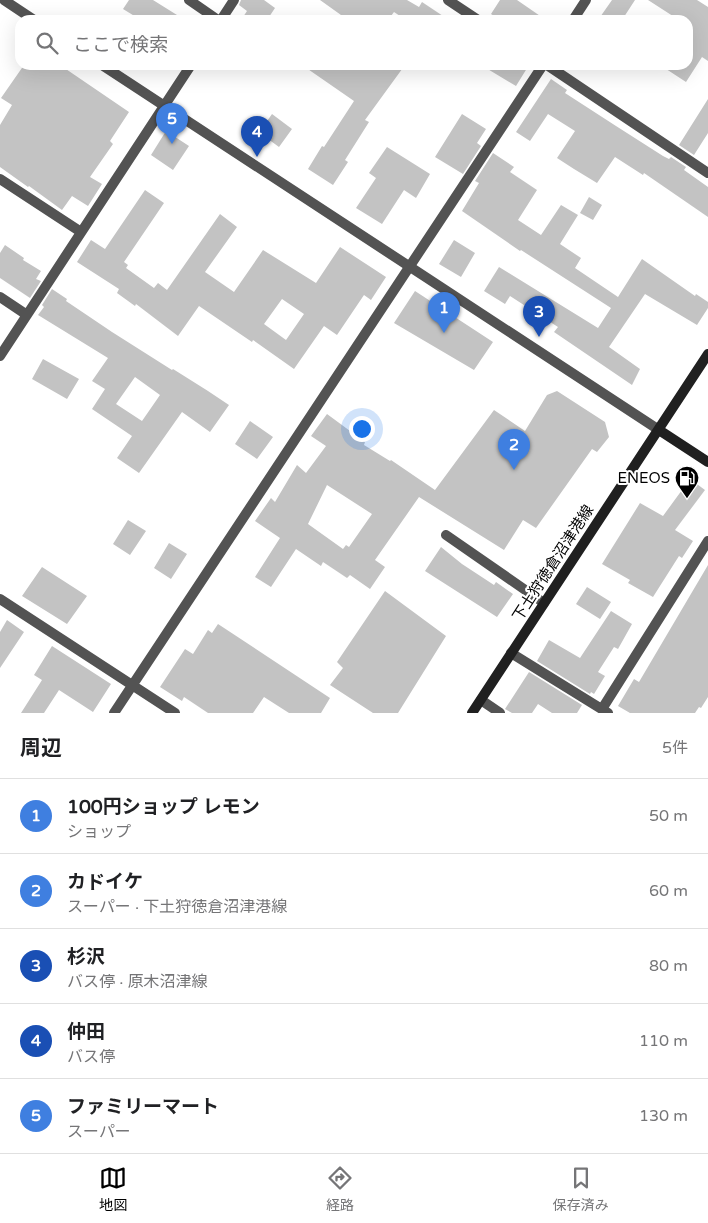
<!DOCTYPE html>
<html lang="ja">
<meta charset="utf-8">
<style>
:root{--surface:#fff;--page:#f6f6f6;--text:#202124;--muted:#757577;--line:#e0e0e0;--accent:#000}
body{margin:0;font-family:"Varela Round","Noto Sans JP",sans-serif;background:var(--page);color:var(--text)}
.you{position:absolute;left:361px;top:428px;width:18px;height:18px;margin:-12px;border:4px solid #fff;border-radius:50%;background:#1a73e8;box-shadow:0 0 0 8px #1a73e833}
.badge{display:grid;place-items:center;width:32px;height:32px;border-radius:50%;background:var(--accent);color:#fff;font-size:16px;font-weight:700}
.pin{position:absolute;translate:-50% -41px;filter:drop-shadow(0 1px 2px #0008)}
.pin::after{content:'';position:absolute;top:26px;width:18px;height:15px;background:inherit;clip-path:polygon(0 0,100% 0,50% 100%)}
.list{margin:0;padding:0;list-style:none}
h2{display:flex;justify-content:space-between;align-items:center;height:65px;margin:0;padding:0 20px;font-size:21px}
h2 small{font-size:16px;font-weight:400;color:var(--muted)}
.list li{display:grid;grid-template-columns:32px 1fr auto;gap:15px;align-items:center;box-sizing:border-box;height:75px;padding:0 20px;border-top:1px solid var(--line)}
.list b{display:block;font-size:19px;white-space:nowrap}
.list p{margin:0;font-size:16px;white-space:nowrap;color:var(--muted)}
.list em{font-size:16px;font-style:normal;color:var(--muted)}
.icon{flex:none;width:28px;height:28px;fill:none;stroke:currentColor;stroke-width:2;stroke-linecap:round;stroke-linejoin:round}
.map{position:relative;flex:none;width:708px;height:713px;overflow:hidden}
.search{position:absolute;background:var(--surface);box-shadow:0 5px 20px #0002;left:15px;right:15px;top:15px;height:55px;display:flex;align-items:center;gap:12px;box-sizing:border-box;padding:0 18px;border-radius:15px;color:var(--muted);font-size:19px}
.sheet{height:440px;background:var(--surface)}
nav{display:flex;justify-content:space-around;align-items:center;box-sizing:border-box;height:70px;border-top:1px solid var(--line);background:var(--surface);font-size:14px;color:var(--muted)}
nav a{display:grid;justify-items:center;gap:2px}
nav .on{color:var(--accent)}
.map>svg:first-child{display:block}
</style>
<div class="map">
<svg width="708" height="713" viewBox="0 0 708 713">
<rect width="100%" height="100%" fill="#fff"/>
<path fill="#c3c3c3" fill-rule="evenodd" d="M129,0H153L185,20H141L123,9Z
M241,0H264L275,8L267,20H241L247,11L239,5Z
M320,0H407L419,7L422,2L449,20H406L394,12L388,20H348Z
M500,0H517L546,20H500L491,14Z
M612,0H635L622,20H598Z
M648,0H697L708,7V61L702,57L686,82L660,65H688V20H679Z
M24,65H60L129,112L110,141L113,144L90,177L102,184L88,206L72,196L62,210L29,186L28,187L0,167V125L12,105L1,98Z
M302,65H337L344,70L348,65H405L365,120L369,122L345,160L348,162L333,185L308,169L322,146L324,147L354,101Z
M481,65H529L516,86Z
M551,79L567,90L565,93L616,126L663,156L669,159L671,157L686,167L684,170L708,187V217L644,173L643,175L615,157L597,183L574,169L557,158L575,131L548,114L530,141L516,132Z
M708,99V133L694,155L679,145Z
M272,114L292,129L279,147L264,136L268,131L263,127Z
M462,114L486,129L477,143L481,146L463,174L435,157Z
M166,131L189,146L173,170L151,155Z
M387,147L430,174L416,198L404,190L382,224L356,208L376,178L369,173Z
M493,153L514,167L510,172L537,190L518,220L541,235L561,205L578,215L560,244L581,258L575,268L618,297L642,259L695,296L696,294L708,302V308L697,325L645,294L609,347L640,369L632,385L554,332L558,327L510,296L505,304L484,291L499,267L598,328L611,308L521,250L520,251L462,211L479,183L475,181Z
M145,190L164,203L124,262L128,265L126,268L154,288L158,283L167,290L220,214L237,227L205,272L234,292L263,250L316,283L340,247L386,277L371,300L364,295L337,335L324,326L294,369L253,340L252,342L199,306L178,336L136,304L135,306L117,293L119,289L77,262L91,240L105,249ZM282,299L304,314L286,340L264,324Z
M589,197L602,205L593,220L580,213Z
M454,240L475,253L461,277L439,264Z
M5,245L24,258L23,260L41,271L36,279L41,281L30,298L0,278V253Z
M52,289L67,299L66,301L112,332L172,370L173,369L208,391L229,405L210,432L182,412L139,473L117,458L132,436L92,409L105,389L92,381L108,358L38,315L44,307L42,305ZM135,377L160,395L142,421L116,404Z
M415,291L493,342L474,370L394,323Z
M43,359L79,379L67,399L32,379Z
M557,391L605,422L609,437L597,452L592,449L536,528L523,520L504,550L419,497L375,560L385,567L370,589L350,575L347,578L323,562L321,566L296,549L271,587L255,577L280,538L255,521L271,498L275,502L297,465L306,473L326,446L311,436L327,414L365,442L364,445L390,461L391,460L435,490L494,410L525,431L547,395ZM327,485L372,514L349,547L346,545L343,549L308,524Z
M250,421L273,437L257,459L235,444Z
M690,479L705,490L675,530L693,541L682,558L679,556L653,597L628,583L630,580L602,564L640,503L663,516Z
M128,520L146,531L130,555L113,544Z
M169,543L187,554L171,579L154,568Z
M441,547L462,564L494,585L496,582L513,594L497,617L425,571Z
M708,565V697L701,708L699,707L695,713H630L618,706L634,679L639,682Z
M42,567L87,596L67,624L22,596Z
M587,587L611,602L600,619L576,604Z
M385,591L446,636L398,713H373L330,685L343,668L337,662Z
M611,611L632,624L618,649L614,647L598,672L605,676L594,694L591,692L590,694L537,661L549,640L580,658Z
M7,620L24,632L0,668V632Z
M218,624L330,698L321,713H289L264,697L253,713H208L184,697L182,701L160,687L185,649L193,654L208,630L212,633Z
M52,646L111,684L93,712L59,690L44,713H21L42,680L34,675Z
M529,672L582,705L577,713H552L538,704L532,713H512L505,709Z"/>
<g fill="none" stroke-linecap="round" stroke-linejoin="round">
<path stroke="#535353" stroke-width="10" d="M189,0L218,20
M448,0L478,20
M221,20L234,0
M573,20L586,0
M547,65L708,173
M0,179L81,232
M0,297L27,315
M0,356L191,65
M446,535L544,603
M0,599L175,713
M511,653L608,713
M481,700L500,713
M602,709L708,541
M114,713L543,65"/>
<path stroke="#535353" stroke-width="10" d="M4,0L34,20
M102,65L659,430"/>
<path stroke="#202020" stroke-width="10" d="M659,430L708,462
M472,713L708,354"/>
</g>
<defs>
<symbol id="fuel-pin" viewBox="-11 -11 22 30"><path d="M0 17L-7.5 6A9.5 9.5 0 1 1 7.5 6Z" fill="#000" stroke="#fff"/><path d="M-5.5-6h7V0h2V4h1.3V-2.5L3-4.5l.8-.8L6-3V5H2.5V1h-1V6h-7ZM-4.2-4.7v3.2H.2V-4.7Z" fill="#fff"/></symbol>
</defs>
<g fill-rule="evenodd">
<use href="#fuel-pin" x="673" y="464" width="28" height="38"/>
</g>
<g text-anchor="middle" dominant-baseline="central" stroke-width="4" stroke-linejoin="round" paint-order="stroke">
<g font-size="15" fill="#000" stroke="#fff" text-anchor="end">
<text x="670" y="478">ENEOS</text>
</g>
<g font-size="15" fill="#000" stroke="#fff">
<text transform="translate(553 563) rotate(-57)">下土狩徳倉沼津港線</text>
</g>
</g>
</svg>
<div class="you"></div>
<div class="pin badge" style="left:444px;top:333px;background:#3f7fe0">1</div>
<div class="pin badge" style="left:514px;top:470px;background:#3f7fe0">2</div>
<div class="pin badge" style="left:539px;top:337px;background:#1a4fb4">3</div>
<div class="pin badge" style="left:257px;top:157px;background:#1a4fb4">4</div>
<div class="pin badge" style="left:172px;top:144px;background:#3f7fe0">5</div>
<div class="search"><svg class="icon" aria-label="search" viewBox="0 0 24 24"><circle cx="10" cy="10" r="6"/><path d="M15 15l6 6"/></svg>ここで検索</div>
</div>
<section class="sheet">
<h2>周辺<small>5件</small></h2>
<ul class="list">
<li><span class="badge" style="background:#3f7fe0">1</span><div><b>100円ショップ レモン</b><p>ショップ</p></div><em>50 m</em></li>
<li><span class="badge" style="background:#3f7fe0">2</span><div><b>カドイケ</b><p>スーパー · 下土狩徳倉沼津港線</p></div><em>60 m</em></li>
<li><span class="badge" style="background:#1a4fb4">3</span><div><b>杉沢</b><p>バス停 · 原木沼津線</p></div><em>80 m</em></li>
<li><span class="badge" style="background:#1a4fb4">4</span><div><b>仲田</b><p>バス停</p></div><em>110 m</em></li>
<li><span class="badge" style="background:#3f7fe0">5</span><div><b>ファミリーマート</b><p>スーパー</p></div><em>130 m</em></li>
</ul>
</section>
<nav>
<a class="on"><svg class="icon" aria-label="map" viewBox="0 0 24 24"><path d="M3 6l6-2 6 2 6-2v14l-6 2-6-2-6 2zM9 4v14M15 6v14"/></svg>地図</a>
<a><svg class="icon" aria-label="directions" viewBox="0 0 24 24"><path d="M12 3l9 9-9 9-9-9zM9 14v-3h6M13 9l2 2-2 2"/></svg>経路</a>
<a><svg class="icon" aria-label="saved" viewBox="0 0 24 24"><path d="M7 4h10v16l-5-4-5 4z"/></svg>保存済み</a>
</nav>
